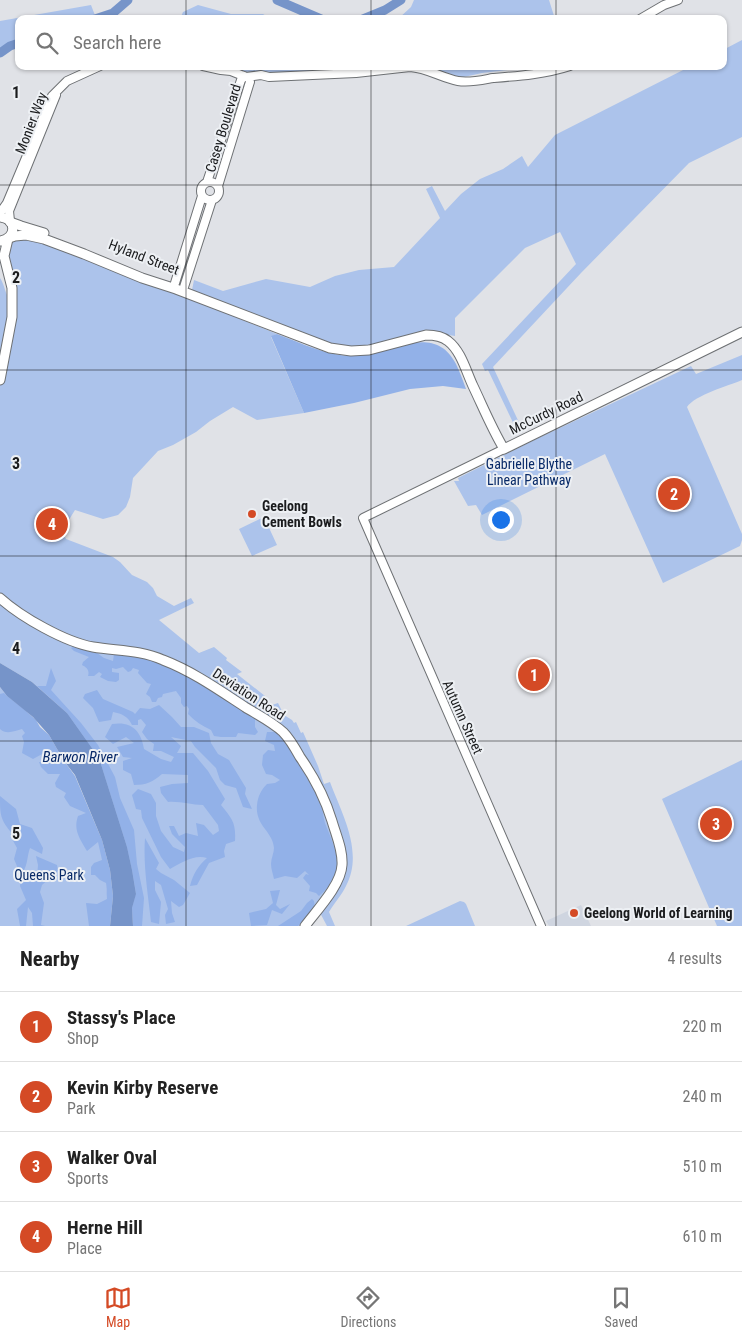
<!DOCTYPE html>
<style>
:root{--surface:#fff;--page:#f2f2f2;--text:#222;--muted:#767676;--line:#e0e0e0;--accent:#d44a25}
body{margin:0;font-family:"Roboto Condensed",sans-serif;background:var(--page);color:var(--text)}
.you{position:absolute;left:500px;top:519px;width:18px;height:18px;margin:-12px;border:4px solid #fff;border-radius:50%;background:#1a73e8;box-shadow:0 0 0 8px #1a73e833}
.badge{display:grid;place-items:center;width:32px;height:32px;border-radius:50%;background:var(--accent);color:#fff;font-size:16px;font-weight:700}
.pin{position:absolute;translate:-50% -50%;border:2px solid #fff;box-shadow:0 1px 5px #0006}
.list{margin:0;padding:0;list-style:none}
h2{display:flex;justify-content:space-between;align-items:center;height:65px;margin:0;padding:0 20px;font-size:21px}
h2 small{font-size:16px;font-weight:400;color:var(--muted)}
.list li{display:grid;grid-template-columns:32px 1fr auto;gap:15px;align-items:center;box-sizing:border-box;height:70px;padding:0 20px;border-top:1px solid var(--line)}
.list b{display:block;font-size:19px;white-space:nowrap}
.list p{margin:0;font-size:16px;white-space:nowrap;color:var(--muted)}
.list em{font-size:16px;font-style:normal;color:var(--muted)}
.icon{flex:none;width:28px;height:28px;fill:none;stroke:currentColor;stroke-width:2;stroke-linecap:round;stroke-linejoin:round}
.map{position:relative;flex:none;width:742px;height:926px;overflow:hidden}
.search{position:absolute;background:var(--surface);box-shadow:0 1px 4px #0004;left:15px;right:15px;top:15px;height:55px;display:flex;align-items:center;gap:12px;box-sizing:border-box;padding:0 18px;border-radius:10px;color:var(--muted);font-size:19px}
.sheet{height:345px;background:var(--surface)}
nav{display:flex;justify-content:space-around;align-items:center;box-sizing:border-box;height:70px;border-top:1px solid var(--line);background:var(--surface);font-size:14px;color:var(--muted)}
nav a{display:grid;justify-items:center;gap:2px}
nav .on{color:var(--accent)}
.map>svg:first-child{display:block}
</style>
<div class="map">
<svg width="742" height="926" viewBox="0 0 742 926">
<rect width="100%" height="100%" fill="#e0e2e7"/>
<path fill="#cfd5e0" d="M581,905L591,926H549L546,921Z"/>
<path fill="#acc3eb" d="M414,0H549L555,19H398L411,7Z
M91,5L96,18L95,19H19V43L10,46L0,53V21Z
M198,5L231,14H263L271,19H180L183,12Z
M742,40V137L689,163L581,273L493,367L523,431L518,433L488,370L485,371L482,364L576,264L560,232L525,248L455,318V336L430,332H419L376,346L341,347L192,290L194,280L223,291L266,279L310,287L335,276L359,270L394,267L440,218L426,189L432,186L445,211L461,194L480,179L503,169L522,156L528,167L555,135L691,66H723V50Z
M218,66H381L357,69L244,74Z
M426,66H541L482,73L464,77H457Z
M20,238L51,245L167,289L277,334L271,337L304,413L257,420L233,407L210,421L196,432L173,445L158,451L133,478L130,497L126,507L118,515L103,519L75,510L62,531L66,539L113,557L120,562L132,575L147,582L153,588L157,596L174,606L191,598L194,603L159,620L199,653L214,647L227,658L226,660L242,672L237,674L265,696L262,698L269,706L278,703L284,715L292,720L294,723L296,722L301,733L303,732L318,766L324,784L330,782C342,814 364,852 346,886C342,895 334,903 329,912L335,926H327L318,909L305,926H133L132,908L67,713L32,682L0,663V278C5,285 5,295 11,301L5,260L8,239Z
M742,355V380C728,386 695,395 687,407L742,534V540L740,546L663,583L605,454L482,515L476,505L468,506L454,481H459L458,478L530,442L691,366L696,374Z
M264,517L277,545L252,556L239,529Z
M0,687L7,696L26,711L102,840L110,926H0Z
M742,760V926H717L662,799Z
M460,901L464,902L466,904L475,926H406Z"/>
<path fill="#92b1e8" d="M277,334C301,343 325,355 351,356C386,356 434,320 456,364C460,372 463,381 466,389L443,386L410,389L354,403L304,413L271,336Z
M75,646L97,653L104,658L113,661L114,654C127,655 141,656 153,660C189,673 222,698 255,718V727L258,732L255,735L238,733L236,737H221L214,736L211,730C202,726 195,721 188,714L189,709L187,706L184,707L181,703V698L176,691L163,694L162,697L158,698L156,702H152L150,697L146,694L151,684L147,683L138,673L139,670L133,668L131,671L128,672L123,667L116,669L112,668V672L119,673V680L116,682L108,681L100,677L102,674L99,672L94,676H88C90,670 86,667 82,665L83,662L89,657L74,651L71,648Z
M51,668L56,681L51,690L81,723L98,745L115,777L120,798L134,830L137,864L144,898L142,926H133L132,908L136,893L132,870L127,847L99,758L67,713L37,686H46Z
M97,690L103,699L133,712L135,714L140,708L150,709L159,705L172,717L181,727H194L209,733L211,743L218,754L229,760L246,788L245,794L252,809L243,807L236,788L225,785L220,780L216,768L195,747L191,741L171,737L181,746L177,753H193L208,771L225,799L221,805C232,819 236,822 235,841L226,844L224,851L225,857L209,863L197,885L190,886C193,874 198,866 207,858C194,854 181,863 170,869L161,857L142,818L141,810L136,809L132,795L138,789L151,794L156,803V816L161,831L173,847L184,852L185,847L172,834L169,826H174L179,836L186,833L198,836L196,823L204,825L213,835L219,831L218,825L203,805C191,805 180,801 168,802L161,793L160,787L172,784L188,783V775L162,774C153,782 146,785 134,785L131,774L123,770V761L132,758L123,757L117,747L134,743L126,737L113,744L105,737L112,724C132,721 141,731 144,749L161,759L171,762L174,757L161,751H153L154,744L147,739L142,732L146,725L141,719L138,720V725H132C128,716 122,714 113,712L111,720L99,722L93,708L83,698L85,694Z
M4,693L7,696L26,711L36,720L40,727L49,735L64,761L75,776L102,840L110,870L113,896L110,926H89L86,903L97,904L107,899L106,883L100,880L95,875H91V867L94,863L102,860L98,842L87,851C80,839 73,830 78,816L86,813L70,806L64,797L66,793L56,787L55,783L60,774H48L41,767L39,762H47L52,759L44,753L33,759L22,753L24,742L22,736L25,733L22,729C15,731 6,735 0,729V694Z
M267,732H276C293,747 314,782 321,804C323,810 323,817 325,823C331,839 341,857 335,875C332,883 325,891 319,896L316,893L309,891L310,886L303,878L306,874L309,875L305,871L297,878L285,876L274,879C273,874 271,869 271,864C271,858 274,853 274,848C273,831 255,826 257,805C258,796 261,790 267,784L275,783L280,780L272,775L266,774L262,765L263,755L268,750L275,751L274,745L265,741Z
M0,796L16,809L20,824L32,828L43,848L42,854L30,848C27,856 28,864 23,872L19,871L14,859L17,848L12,839L19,834V832L12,833C0,820 0,814 0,796Z
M145,838L159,863L156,869L161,873L174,880L190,893L183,905L179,907L171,901L172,913L175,922L166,924L165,915L168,909L161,885L155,881V890L161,902L159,924L151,922C148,894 143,866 145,838Z
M36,856L57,865L58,871L42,885L40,892L44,903L41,925L45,926H33L32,913L28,907L26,926H20L17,909L26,900L20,886L21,877L31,879L37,877L38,865Z
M280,890L276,905L280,909L290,904L282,914L272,910L267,925L251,926L249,913L266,909L273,903L270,891Z
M312,899L314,901L315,908L299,925L298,926H278L301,911L307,903Z"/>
<path fill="#7694c9" d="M0,663L32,682L67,713L99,758L127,847L132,870L136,894L132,908L133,926H110L113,896L110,870L102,840L90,811L75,775L64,761L49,735L33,717L7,696L0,687Z"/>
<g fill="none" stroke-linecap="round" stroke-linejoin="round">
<path stroke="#7694c9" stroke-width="9" d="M277,0L321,19
M95,19L113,13L128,0
M363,19L385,10L401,0
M0,53L10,46L19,43"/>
<defs>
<path id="tertiary" d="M640,19L664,5L678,0
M203,66L221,70L231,71L246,77L261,75L269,77L356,73L410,67C427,68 442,78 458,81C470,83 482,80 493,78C519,76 546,74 570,66
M201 191a9 9 0 1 1 18 0a9 9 0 1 1-18 0Z
M207,182L241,80L244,76
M218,186L249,85L250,82L249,77
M0,213L7,203L52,96L67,81L100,66
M10,221L9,211L56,95
M175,283L202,196
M184,287L212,200
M504,449L363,518L541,926"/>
<path id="secondary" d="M10,222L21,226L44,233
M9,238L15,236L26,235L44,239L84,254L142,278L176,289L330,348L351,351L369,350L426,335C434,335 442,336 448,341C461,351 466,371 473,386C483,407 492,429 504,449L742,332"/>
<path id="primary" d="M0,217C17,219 17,238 0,241
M0,380L12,317V288L4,256L8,239
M0,598C21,617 65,642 93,647C117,651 141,650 163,660C192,671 219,690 245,707C258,715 272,722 283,732C290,739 295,748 300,757C314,777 325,798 332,821C336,835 343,850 342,865C341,885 317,910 305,926"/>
</defs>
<use href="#tertiary" stroke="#6e7174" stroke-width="10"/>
<use href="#secondary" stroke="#6e7174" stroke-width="11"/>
<use href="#primary" stroke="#6e7174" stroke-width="11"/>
<use href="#tertiary" stroke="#fff" stroke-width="8"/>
<use href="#secondary" stroke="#fff" stroke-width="9"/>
<use href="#primary" stroke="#fff" stroke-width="9"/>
</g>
<path fill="none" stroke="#1a1b1d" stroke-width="1" stroke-opacity="0.55" d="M186,0V19M371,0V19M556,0V19M186,66V926M371,66V926M556,66V926M0,185H742M0,370H742M0,556H742M0,741H742"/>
<g fill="#d44a25" stroke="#edf0f4" stroke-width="2">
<circle cx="252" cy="514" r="5"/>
<circle cx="574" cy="913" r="5"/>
</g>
<g text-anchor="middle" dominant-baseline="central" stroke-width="4" stroke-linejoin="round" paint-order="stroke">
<g font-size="14" fill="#1a1b1d" stroke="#edf0f4">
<text transform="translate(31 123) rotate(-69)">Monier Way</text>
<text transform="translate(223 128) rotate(-73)">Casey Boulevard</text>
<text transform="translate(144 257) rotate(21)">Hyland Street</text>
<text transform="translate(546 413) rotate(-26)">McCurdy Road</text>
<text transform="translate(249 694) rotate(33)">Deviation Road</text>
<text transform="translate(463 717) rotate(66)">Autumn Street</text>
</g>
<g font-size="14" fill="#082a68" stroke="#edf0f4">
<text x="529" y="464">Gabrielle Blythe<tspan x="529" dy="16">Linear Pathway</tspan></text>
<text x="49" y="875">Queens Park</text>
</g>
<g font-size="14" font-weight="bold" fill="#1a1b1d" stroke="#edf0f4" text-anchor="start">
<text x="262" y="506">Geelong<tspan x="262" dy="16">Cement Bowls</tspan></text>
<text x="584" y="913">Geelong World of Learning</text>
</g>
<g font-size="15" font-style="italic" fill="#072867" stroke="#edf0f4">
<text x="80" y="757">Barwon River</text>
</g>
</g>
<g font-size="16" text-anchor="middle" font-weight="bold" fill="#1a1b1d" stroke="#edf0f4" stroke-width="4" stroke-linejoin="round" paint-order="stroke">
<text x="16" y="98">1</text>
<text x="16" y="283">2</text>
<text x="16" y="469">3</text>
<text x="16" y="654">4</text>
<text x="16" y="839">5</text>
</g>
</svg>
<div class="you"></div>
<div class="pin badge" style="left:534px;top:675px">1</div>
<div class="pin badge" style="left:674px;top:494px">2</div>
<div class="pin badge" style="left:716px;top:824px">3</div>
<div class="pin badge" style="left:52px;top:524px">4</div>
<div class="search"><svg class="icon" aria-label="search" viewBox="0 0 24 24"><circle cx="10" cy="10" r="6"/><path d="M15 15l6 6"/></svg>Search here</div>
</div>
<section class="sheet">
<h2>Nearby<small>4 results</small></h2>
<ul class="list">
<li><span class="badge">1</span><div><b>Stassy's Place</b><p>Shop</p></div><em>220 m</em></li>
<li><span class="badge">2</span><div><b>Kevin Kirby Reserve</b><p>Park</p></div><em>240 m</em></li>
<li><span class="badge">3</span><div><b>Walker Oval</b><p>Sports</p></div><em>510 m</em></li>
<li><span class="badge">4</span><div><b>Herne Hill</b><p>Place</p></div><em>610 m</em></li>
</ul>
</section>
<nav>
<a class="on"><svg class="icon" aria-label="map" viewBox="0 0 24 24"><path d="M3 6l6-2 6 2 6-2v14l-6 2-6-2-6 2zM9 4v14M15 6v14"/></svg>Map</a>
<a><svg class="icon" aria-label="directions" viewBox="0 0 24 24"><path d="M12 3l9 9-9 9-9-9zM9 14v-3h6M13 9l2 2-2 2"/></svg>Directions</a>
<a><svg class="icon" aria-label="saved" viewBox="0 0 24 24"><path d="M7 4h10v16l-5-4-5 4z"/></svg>Saved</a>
</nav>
